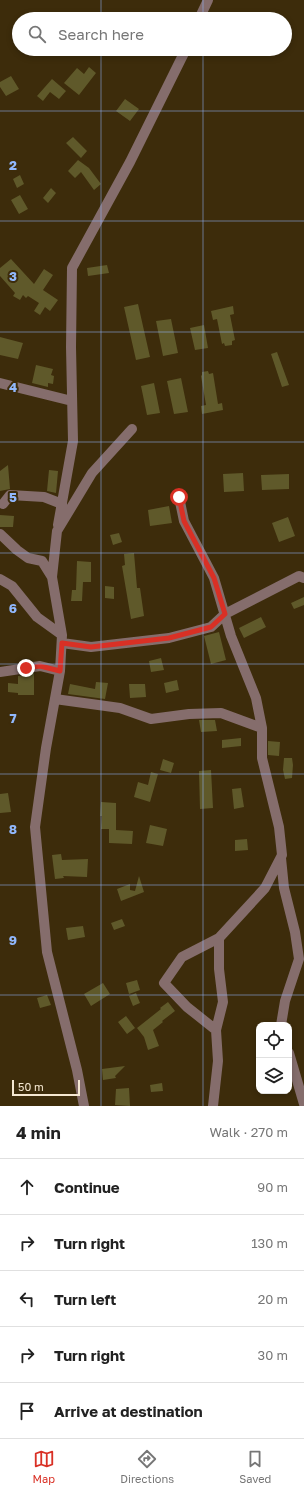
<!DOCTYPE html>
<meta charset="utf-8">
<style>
:root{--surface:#fff;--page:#f2f2f2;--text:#222;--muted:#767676;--line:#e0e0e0;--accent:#d93025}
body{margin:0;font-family:"Golos Text",sans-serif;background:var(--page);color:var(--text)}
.controls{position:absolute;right:12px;bottom:12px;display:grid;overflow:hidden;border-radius:8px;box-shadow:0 2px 6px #0003}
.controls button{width:36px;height:36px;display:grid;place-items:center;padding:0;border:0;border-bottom:1px solid var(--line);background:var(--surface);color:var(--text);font:20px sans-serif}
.scale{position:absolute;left:12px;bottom:10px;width:68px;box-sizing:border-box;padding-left:4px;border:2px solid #f5e8d2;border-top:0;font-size:11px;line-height:14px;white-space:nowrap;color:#f5e8d2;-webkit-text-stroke:3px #3d2c0b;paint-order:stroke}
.stop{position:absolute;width:12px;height:12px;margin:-9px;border:3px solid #d93025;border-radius:50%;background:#fff}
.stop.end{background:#d93025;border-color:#fff;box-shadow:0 1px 4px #0008}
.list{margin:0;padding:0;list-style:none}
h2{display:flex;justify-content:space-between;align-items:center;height:52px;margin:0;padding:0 16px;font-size:17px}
h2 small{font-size:13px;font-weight:400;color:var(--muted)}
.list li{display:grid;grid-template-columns:26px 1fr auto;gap:12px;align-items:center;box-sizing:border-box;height:56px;padding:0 16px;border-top:1px solid var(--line)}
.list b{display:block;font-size:15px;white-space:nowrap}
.list em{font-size:13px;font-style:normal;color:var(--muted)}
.icon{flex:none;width:22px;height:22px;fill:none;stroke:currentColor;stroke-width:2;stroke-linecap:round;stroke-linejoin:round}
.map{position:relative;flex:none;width:304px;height:1106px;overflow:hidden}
.search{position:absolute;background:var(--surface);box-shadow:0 2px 6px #0003;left:12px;right:12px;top:12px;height:44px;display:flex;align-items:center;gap:10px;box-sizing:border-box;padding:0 14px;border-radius:22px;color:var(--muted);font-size:15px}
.sheet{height:332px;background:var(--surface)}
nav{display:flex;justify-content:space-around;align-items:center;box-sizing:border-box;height:56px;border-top:1px solid var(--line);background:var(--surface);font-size:11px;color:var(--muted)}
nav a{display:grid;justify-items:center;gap:2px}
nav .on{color:var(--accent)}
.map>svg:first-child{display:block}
</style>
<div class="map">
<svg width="304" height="1106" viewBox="0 0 304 1106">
<rect width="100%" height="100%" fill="#3d2c0b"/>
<path fill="#5f592a" d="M89,67L96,73L79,95L64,83L77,68L84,74Z
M11,76L19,89L6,96L0,87V82Z
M52,79L66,91L59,99L50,92L43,101L37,96Z
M125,99L139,109L130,121L116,111Z
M73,137L87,151L81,158L66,143Z
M78,160L89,168L101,184L94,190L81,172L75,178L68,171Z
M20,175L24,184L17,188L13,179Z
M51,188L56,193L48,203L43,198Z
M20,195L28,209L19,214L11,200Z
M11,259L34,284L44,269L53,275L43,290L58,300L50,311L45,307L40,315L34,311L39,303L28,296L26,298L23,295L20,300L13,296L15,293L0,276V268Z
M107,265L109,273L88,276L87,268Z
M138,304L150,357L136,360L124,307Z
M233,306L234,314L230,315L235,340L232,341V345L225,346L224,343L222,344L217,319L213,320L211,311Z
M171,319L178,353L163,356L156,321Z
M204,325L208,348L195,350L190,328Z
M0,337L23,343L18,359L0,355Z
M277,352L289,385L282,387L271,354Z
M36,365L53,369L51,375L54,376L53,384L48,383V387L32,383Z
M208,371L209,374L213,373L218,404L222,403L223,410L202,414L201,406L206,405L201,376L202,375V372Z
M181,378L188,412L174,414L167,381Z
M154,383L160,413L147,415L141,386Z
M8,465L10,489L0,491V471Z
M49,470L58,471L56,493L47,491Z
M243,473L244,491L224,492L223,474Z
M289,474V489L262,490L261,475Z
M169,506L172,523L150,526L148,510Z
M0,515L14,516L13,527H0Z
M288,517L295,536L279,542L272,523Z
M119,533L122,542L113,545L110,535Z
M134,553L137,588H140L144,616L131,619L122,566L125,565L124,554Z
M77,561L91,562V582H83L82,601H71L72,590H76Z
M105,586L114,587V599L105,598Z
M304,597V605L294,609L291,603Z
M261,617L266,627L244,638L239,628Z
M219,632L226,660L211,664L204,636Z
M161,658L164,670L151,672L149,661Z
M34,673V695H18V693L8,692V683L18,684V676Z
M177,680L179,690L166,693L164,683Z
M96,682L108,683L105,699L68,694L70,684L95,689Z
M129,684H145L146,697L130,698Z
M199,720H215L217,731L201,732Z
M241,738V746L222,748V740Z
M268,741L280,742L279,756L268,755Z
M284,758H292L293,765L292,778L285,779L283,770Z
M163,759L174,763L171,773L160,770Z
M211,770L213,808L200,809L199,771Z
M151,772L158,774L150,802L134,797L138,782L148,785Z
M241,788L244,807L234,809L232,789Z
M8,793L11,812L0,813V794Z
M101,802L116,803V830L133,831L132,844L109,843V829H101L102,816H100Z
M150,825L167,829L163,846L146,843Z
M247,839L248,850L235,851V840Z
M61,854L62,860L88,859L87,877L63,876L64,878L55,879L52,855Z
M139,876L144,892L121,901L117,889L130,884V890L135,891Z
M122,919L125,926L114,930L111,923Z
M83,926L85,937L68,940L66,928Z
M137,980L140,990L129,994L126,983Z
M103,983L110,994L91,1006L84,994Z
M136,993L140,1003L133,1006L129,996Z
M47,995L51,1005L40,1008L37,998Z
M168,1002L175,1011L162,1021L163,1022L153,1030L159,1046L148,1050L144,1037L137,1028L161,1009L160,1008Z
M126,1016L135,1028L127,1034L118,1022Z
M125,1066L115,1076L116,1078L103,1080L102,1069Z
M162,1083L163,1091L151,1092L150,1085Z
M129,1088L130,1106L115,1105L116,1089Z"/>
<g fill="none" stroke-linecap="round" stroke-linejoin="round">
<path stroke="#856d6c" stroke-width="10" d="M199,19L208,0
M0,383L72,401
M179,497L184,521L214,578L231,636L256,698L262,728V758L279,827L282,855L265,888L219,938V969L223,1002L216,1030L218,1061L213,1106
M3,504L10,495L44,497L62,504
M58,525L73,441L71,347L72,268L130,162L186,49
M0,534L17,550L28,558L42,561L52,577
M0,579L12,586L37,617L62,635
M62,643L91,647L169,638L211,627L225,614L299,576L304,578
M0,672L40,666L60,671
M55,699L120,708L151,719L189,714L221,713L262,728
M281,1025L285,1001L299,959L295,932L284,888L281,858
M216,1030L187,1007L164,983L182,957L219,938
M289,1053L304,1104
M84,1106L77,1070L47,952L35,827L46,748L60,671L62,635L52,577L57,531L92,473L132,429"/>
</g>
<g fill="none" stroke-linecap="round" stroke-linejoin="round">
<path stroke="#d93025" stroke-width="5" d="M26,668L40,666L60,671L62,643L91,647L169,638L211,627L225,614L214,578L184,521L179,497"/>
</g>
<path fill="none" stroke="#91b8fd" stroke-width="1" stroke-opacity="0.55" d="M101,0V19M203,0V19M101,49V1106M203,49V1106M0,111H304M0,221H304M0,332H304M0,442H304M0,553H304M0,664H304M0,774H304M0,885H304M0,995H304"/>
<g font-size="13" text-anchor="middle" font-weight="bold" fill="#91b8fd" stroke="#3d2c0b" stroke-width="4" stroke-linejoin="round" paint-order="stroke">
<text x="13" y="170">2</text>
<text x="13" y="281">3</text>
<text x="13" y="392">4</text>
<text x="13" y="502">5</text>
<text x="13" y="613">6</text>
<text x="13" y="723">7</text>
<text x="13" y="834">8</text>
<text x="13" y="945">9</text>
</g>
</svg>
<div class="controls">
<button><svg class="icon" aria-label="locate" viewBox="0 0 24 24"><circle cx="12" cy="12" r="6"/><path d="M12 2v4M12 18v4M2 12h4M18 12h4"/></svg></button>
<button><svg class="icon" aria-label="layers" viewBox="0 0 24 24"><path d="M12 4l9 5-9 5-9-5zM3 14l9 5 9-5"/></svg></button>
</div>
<div class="scale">50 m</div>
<div class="stop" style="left:179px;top:497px"></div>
<div class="stop end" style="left:26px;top:668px"></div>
<div class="search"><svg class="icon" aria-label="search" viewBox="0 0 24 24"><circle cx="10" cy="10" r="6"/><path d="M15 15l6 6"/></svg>Search here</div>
</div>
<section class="sheet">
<h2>4 min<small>Walk · 270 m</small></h2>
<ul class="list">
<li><svg class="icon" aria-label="ahead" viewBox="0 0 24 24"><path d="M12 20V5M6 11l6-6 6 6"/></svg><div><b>Continue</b></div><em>90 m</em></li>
<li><svg class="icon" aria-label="right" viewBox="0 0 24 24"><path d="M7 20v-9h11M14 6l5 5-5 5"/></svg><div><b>Turn right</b></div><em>130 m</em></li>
<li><svg class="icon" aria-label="left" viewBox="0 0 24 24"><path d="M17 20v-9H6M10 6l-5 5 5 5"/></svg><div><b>Turn left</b></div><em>20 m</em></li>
<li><svg class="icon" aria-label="right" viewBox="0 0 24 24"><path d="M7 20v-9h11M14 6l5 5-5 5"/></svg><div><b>Turn right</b></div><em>30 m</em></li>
<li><svg class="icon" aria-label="arrive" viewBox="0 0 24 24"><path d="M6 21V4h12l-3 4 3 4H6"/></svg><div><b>Arrive at destination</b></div></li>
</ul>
</section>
<nav>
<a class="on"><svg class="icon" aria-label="map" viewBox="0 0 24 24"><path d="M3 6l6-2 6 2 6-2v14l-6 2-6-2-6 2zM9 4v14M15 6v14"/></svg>Map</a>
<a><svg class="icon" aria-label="directions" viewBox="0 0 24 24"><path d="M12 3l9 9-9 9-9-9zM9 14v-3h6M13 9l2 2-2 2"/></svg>Directions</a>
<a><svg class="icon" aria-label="saved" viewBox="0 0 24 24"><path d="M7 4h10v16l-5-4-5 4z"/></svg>Saved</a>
</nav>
